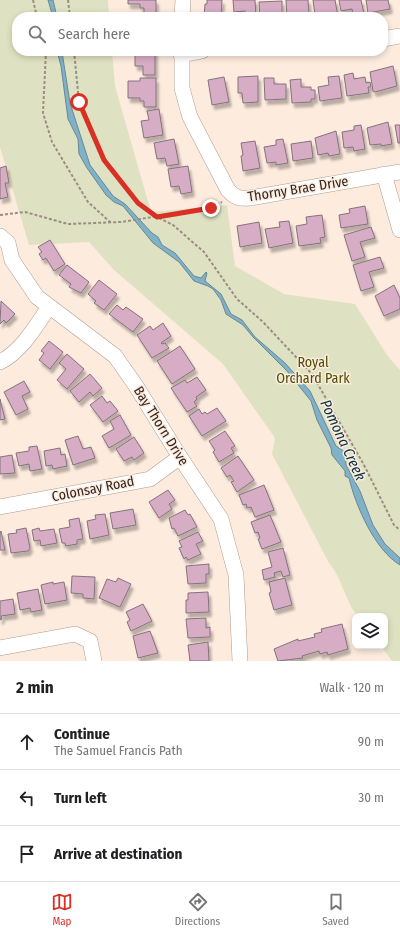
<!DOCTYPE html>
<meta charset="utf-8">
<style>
:root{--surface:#fff;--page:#f2f2f2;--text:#202124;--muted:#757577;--line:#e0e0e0;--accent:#d93025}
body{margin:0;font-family:"Fira Sans Condensed",sans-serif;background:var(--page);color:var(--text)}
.controls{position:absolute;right:12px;bottom:12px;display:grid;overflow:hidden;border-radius:8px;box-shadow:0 2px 6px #0003}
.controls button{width:36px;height:36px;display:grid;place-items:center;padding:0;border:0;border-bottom:1px solid var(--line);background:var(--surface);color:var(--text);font:20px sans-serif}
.stop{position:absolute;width:12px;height:12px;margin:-9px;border:3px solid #d93025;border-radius:50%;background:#fff}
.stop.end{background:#d93025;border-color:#fff;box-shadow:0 1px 4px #0008}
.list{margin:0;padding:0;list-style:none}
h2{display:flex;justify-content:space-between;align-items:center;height:52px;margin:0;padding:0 16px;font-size:17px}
h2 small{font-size:13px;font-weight:400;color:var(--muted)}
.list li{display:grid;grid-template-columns:26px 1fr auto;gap:12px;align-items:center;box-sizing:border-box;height:56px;padding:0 16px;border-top:1px solid var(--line)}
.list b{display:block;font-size:15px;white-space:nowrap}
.list p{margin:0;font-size:13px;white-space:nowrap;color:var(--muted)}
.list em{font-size:13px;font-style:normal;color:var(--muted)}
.icon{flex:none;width:22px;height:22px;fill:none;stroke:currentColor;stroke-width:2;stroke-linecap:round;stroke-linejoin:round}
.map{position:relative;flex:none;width:400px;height:661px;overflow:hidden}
.search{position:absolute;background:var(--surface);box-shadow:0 2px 6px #0003;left:12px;right:12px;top:12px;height:44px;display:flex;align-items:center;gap:10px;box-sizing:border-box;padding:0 14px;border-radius:16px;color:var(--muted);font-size:15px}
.sheet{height:220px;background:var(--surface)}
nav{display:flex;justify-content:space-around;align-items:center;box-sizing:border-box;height:56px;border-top:1px solid var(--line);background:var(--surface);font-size:11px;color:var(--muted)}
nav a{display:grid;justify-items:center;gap:2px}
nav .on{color:var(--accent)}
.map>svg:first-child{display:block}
</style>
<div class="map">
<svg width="400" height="661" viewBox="0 0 400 661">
<defs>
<filter id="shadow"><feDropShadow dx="2.5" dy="4.5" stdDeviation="1" flood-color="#0004"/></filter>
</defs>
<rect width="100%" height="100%" fill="#fdebde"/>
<path fill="#dfe2c2" d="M0,0H108L109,17H17V51H112L115,86L151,212L227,205L235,266L284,294L355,304L387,355L400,370V661H392L381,646H385V616H357C345,600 342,578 329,563L272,454L275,438L223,364L114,270L89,242L29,245L0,147Z"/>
<path fill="#81b1c6" stroke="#688895" d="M48,0H53L57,17H53Z
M57,51L62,52L70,103L90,165L113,196L125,204L152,233L158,237L162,245L175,253L194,276L201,278L206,272L207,273L205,281L221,294L231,314L242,320L255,337L285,363L310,391L336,446L345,452L346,465L360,491L373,525L385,544L400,558V565C375,550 356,507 349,478L345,476V471L332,455L331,448L317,420L311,401L287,371L253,337L243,325L226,314L221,300L213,289L208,286L194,281L179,262L153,243L123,206L114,202L106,195L87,168L79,154L78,139L68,119L61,66Z"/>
<path fill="#d7acc5" stroke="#84727c" filter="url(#shadow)" d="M128,0H156V13H144V8H140V4H128Z
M207,0H222L221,17H204L205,4H207Z
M233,0H255L256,17H246L245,11L234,12Z
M286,0H308L309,14L297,15V17H287Z
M313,0H335L338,17H327V13L315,15Z
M339,0H361L364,14L353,16L352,9L341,11Z
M366,0H388L390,9L368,13Z
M282,1V17H260L259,2Z
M140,16H155V17H140Z
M135,51H155V75H143V66H135Z
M393,66L397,86L375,92L373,91L370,72Z
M353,73L354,79L365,77L366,83L370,82L371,87H368L369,93L347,96L344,75Z
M258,76V102L243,103L242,93H238V77Z
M339,76L342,98L320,101L318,87L329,85L328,77Z
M224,77L229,102L212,105L208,80Z
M140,78H156V107H144V101H140V98H128V81H140Z
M264,78H274V84H286V99L265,100Z
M301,79V87H311V90H315V99H311V102L292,103L290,80Z
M159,109L163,135L144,138L141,121L149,120L147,111Z
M388,122L392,144L381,146V144L370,145L367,128Z
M361,125L365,149L354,151L353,147L344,148L342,132L354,130V126Z
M395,125H400V143H398Z
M336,131L340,154L329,156L328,153L318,155L315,138Z
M174,139L179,164L167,166L165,158L157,159L154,143Z
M283,139L288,163L276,165V162L267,163L264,147L276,145V140Z
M255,141L260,168L243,171L241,156L243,155L241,143Z
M311,141L313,158L293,161L291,144Z
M6,166L9,183H5L8,197L0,199V168Z
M188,166L192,192L181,194L179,186L171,187L168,169Z
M365,206L368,224L341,228L339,215L350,213L349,209Z
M322,215L325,237L320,238L321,243L299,246L296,226L307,224L306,217Z
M289,221L293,243L269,248L265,229L280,227L279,222Z
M259,222L262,243L240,247L237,226Z
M371,227L375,238L360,242L365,257L352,261L344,235Z
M50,240L65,264L54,271L46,258L43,260L39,254L42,252L38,247Z
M380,257L384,268L369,272L374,287L361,291L353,265Z
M67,265L89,282L81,293L69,287L71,284L59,275Z
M99,280L117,294L104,310L94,303L96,301L88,294Z
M394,285L400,298V309L384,316L375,296Z
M1,301L15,314L6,323L4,320L0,324Z
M117,305L123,310L126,307L143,319L133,332L109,314Z
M163,323L171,336L161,343L162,344L165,343L169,348L152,358L137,335L150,326L153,330Z
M49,341L63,352L50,369L39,360L44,353L41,351Z
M180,346L195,369L172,384L157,361Z
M67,354L84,369L67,389L57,380L66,369L59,363Z
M90,374L102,388L93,396L90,392L79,402L70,391Z
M197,377L206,390L196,397L197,399L194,402L197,406L187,412L171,388L185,380L187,383Z
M24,381L30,392L22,396L28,409L16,415L4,392Z
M102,396L107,403L110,401L118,411L103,422L90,405Z
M0,399L5,419L0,420Z
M217,408L226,421L202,436L189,416L199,409L202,414L205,412L207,414Z
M120,415L131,435L109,448L102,436L114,429L110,421Z
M225,431L235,446L231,448L234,453L219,462L213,452L215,450L209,441Z
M78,436L83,449L91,447L95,458L73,465L65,440Z
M134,437L144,453L134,460L132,457L124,461L116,449Z
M37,446L42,469L30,471L29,464L19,466L16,453L29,451V447Z
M60,448L61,455L65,454L67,466L53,469L52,465L46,466L44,451Z
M12,455L15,473L0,474V457Z
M238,456L254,480L237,492L231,482L234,481L230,475L227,477L221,468Z
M264,485L274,510L255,517L251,507L247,508L246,504L243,505L239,495Z
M168,490L175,500L169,504L172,509L159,518L149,502Z
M133,509L136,525L113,529L110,513Z
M185,510L188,515L190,514L197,527L178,536L174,528L172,529L169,518Z
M105,514L109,535L90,539L87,521L96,519L95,515Z
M270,515L281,542L262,549L258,539L260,538L258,532L255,533L251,522Z
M79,518L83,539L77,540V544L66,546L65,543H62L59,529L70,527L69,520Z
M26,528L30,548L28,551L11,553L8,534L17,533L16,530Z
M39,528L40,531L54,529L57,543L41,546L40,540L34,541L32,530Z
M1,531L5,550H0V532Z
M198,532L203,541L196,544L201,554L188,560L186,557L184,559L179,548L182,547L179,541Z
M283,548L290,575L283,577L281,571L274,573L275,577L264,580L262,570L272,567L268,552Z
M209,564V574H206V583L188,584L186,566Z
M72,576L95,577L94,599L83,598V594L71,593Z
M118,578L131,584L120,607L99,598L107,579L116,582Z
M285,578L292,605L274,610L269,593L271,592L269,582Z
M53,582V584L64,582L67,600L45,604L41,585Z
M38,589L42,610L31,612L30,608L20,610L17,593Z
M208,592L209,612L186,613V600H188V593Z
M13,599L15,614L1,616L2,619L0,620V601Z
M143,604L152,621L131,631L127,622L130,620L126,612Z
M206,618V628L210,627V637L188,638L186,619Z
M342,624L348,649L328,655L327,652L320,654L319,651L302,656L303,658L278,661L274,649L298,639V641L315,637L314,634L322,632L321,629Z
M150,631L158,653L138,658L133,636Z
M208,642L209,661H190L188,645Z"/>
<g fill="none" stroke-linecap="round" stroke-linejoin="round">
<defs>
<path id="minor" d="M182,17L183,0
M383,39L400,36
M182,51V88L186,103L190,117L228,190C235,198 240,199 250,198L400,172
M181,55L202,51
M384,174L400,230
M0,236L8,243L12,260L37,297L115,356L136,386L180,457L221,519L236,575L240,661
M0,362C21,352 36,326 49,307
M0,507L150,479L180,457
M0,648L75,634L90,641L94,661"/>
</defs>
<use href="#minor" stroke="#ac9c8f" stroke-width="16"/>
<path stroke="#9a8d84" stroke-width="2" stroke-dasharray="3 2" stroke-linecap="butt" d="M33,0L37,17
M68,0L70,17
M46,51L43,113L52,142L88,202L110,222
M74,51L79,102L104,160L138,203L157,217L173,225L204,252L237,299L263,322L312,374L364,465L394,525L400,530
M0,215L25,212L68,224L121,222L211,208L222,202"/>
<use href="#minor" stroke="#fff" stroke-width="15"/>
</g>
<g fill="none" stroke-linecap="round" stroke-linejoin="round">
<path stroke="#d93025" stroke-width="5" d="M79,102L104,160L138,203L157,217L211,208"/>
</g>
<g text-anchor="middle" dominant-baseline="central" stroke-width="3" stroke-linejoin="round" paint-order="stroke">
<g font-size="14" fill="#2f2823" stroke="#fdebde">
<text transform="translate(298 189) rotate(-9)">Thorny Brae Drive</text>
<text transform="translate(161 426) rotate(58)">Bay Thorn Drive</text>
<text transform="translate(93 489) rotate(-11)">Colonsay Road</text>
</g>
<g font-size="14" fill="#4c5004" stroke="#fdebde">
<text x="313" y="362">Royal<tspan x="313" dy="16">Orchard Park</tspan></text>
</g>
<g font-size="15" font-style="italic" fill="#073444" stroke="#fdebde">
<text transform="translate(343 440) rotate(65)">Pomona Creek</text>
</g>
</g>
</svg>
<div class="controls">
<button><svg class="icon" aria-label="layers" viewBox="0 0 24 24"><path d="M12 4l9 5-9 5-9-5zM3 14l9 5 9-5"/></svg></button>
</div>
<div class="stop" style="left:79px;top:102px"></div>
<div class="stop end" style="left:211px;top:208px"></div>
<div class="search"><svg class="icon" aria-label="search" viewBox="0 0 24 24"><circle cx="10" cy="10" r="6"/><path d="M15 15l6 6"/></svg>Search here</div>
</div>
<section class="sheet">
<h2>2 min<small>Walk · 120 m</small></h2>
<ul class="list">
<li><svg class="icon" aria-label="ahead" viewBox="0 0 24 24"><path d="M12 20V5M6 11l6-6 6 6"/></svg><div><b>Continue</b><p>The Samuel Francis Path</p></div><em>90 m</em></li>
<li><svg class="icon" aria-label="left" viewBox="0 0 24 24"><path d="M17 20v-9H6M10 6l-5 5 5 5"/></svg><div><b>Turn left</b></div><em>30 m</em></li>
<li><svg class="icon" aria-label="arrive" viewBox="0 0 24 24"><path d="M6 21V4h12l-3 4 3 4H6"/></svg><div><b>Arrive at destination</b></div></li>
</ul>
</section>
<nav>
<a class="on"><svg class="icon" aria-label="map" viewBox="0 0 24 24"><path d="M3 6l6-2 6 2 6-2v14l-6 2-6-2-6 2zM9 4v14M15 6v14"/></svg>Map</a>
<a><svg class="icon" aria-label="directions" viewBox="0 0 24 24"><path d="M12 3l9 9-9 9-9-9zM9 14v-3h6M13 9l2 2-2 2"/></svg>Directions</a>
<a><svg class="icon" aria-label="saved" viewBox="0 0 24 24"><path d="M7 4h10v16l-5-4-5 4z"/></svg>Saved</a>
</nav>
